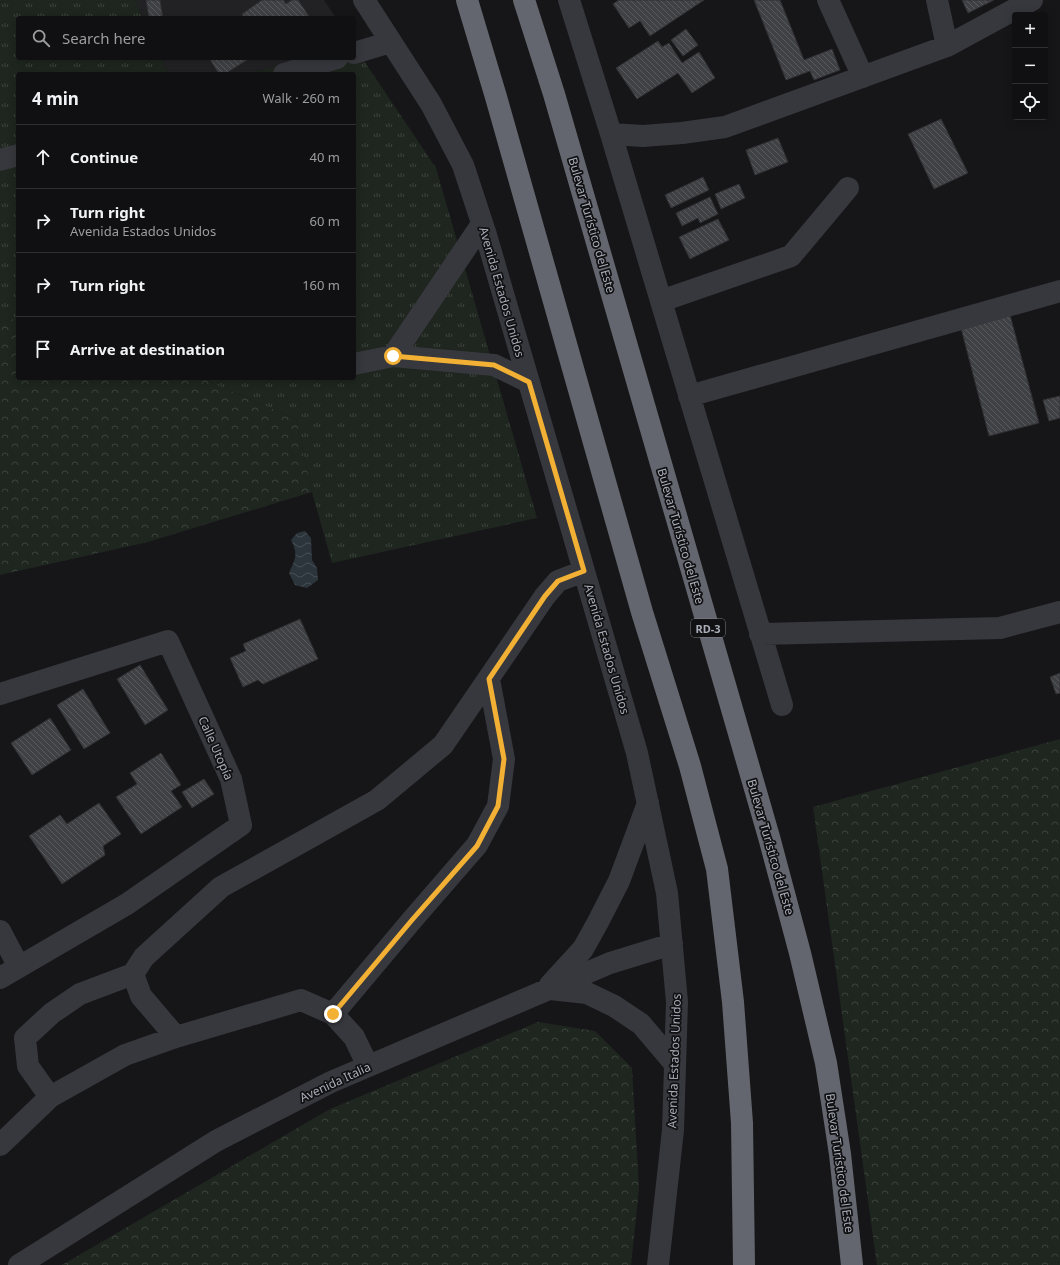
<!DOCTYPE html>
<meta charset="utf-8">
<style>
:root{--surface:#101012;--page:#19191b;--text:#f1f3f6;--muted:#9c9d9f;--line:#303032}
body{margin:0;font-family:"Noto Sans",sans-serif;background:var(--page);color:var(--text)}
.controls{position:absolute;right:12px;top:12px;display:grid;overflow:hidden;border-radius:4px;box-shadow:0 2px 10px #0003}
.controls button{width:36px;height:36px;display:grid;place-items:center;padding:0;border:0;border-bottom:1px solid var(--line);background:var(--surface);color:var(--text);font:20px sans-serif}
.stop{position:absolute;width:12px;height:12px;margin:-9px;border:3px solid #f2b134;border-radius:50%;background:#fff}
.stop.end{background:#f2b134;border-color:#fff;box-shadow:0 1px 4px #0008}
.list{margin:0;padding:0;list-style:none}
h2{display:flex;justify-content:space-between;align-items:center;height:52px;margin:0;padding:0 16px;font-size:17px}
h2 small{font-size:13px;font-weight:400;color:var(--muted)}
.list li{display:grid;grid-template-columns:26px 1fr auto;gap:12px;align-items:center;box-sizing:border-box;height:64px;padding:0 16px;border-top:1px solid var(--line)}
.list b{display:block;font-size:15px;white-space:nowrap}
.list p{margin:0;font-size:13px;white-space:nowrap;color:var(--muted)}
.list em{font-size:13px;font-style:normal;color:var(--muted)}
.icon{flex:none;width:22px;height:22px;fill:none;stroke:currentColor;stroke-width:2;stroke-linecap:round;stroke-linejoin:round}
.map{position:relative;flex:none;width:1060px;height:1265px;overflow:hidden}
.search{position:absolute;background:var(--surface);box-shadow:0 2px 10px #0003;left:16px;top:16px;width:340px;height:44px;display:flex;align-items:center;gap:10px;box-sizing:border-box;padding:0 14px;border-radius:4px;color:var(--muted);font-size:15px}
.panel{position:absolute;background:var(--surface);box-shadow:0 2px 10px #0003;left:16px;top:72px;width:340px;height:308px;border-radius:4px}
.map>svg:first-child{display:block}
</style>
<div class="map">
<svg width="1060" height="1265" viewBox="0 0 1060 1265">
<defs>
<pattern id="grass-tufts" width="24" height="20" patternUnits="userSpaceOnUse"><rect width="24" height="20" fill="#1e261f"/><path d="M3 7l-1-3M5 7V3M7 7l1-3M15 17l-1-3M17 17v-4M19 17l1-3" fill="none" stroke="#3c433d"/></pattern>
<pattern id="forest-crowns" width="20" height="18" patternUnits="userSpaceOnUse"><rect width="20" height="18" fill="#1e261f"/><path d="M2 6a3 3 0 1 1 6 0M12 15a3 3 0 1 1 6 0" fill="none" stroke="#3c433d"/></pattern>
<pattern id="water-waves" width="16" height="10" patternUnits="userSpaceOnUse"><rect width="16" height="10" fill="#2c353c"/><path d="M0 5q4-4 8 0t8 0" fill="none" stroke="#485056"/></pattern>
<pattern id="building-back-hatch" width="6" height="6" patternUnits="userSpaceOnUse"><rect width="6" height="6" fill="#404145"/><path d="M-1 5l2 2M0 0l6 6M5-1l2 2" fill="none" stroke="#595a5e"/></pattern>
</defs>
<rect width="100%" height="100%" fill="#161618"/>
<path fill="#222225" d="M135,0H324L336,18H143Z
M161,58H302L248,74H168Z"/>
<path fill="url(#grass-tufts)" d="M0,0H135L143,18H18V58H161L168,74H18V318L0,322Z
M354,46L436,168L537,518L332,563L312,492L296,419L200,378H354V74H248L302,58H354Z"/>
<path fill="url(#forest-crowns)" d="M18,318V378H200L296,419L312,492L148,542L0,575V322Z
M1060,739V1265H877L813,807Z
M538,1022L595,1031L632,1068L639,1189L631,1265H62L330,1109Z"/>
<path fill="url(#water-waves)" d="M305,531L311,538L312,560L317,568L318,580L307,588L295,585L289,573C296,558 298,554 291,540L297,533Z"/>
<path fill="url(#building-back-hatch)" stroke="#303034" d="M146,0H160L163,18H149Z
M262,0H283L286,4L292,0H298L309,16L306,18H244L242,14Z
M619,0H704L650,36L640,21L629,28L613,4Z
M754,0H780L804,60L832,49L840,70L814,80L810,71L786,80Z
M962,0H994L968,13Z
M686,29L698,45L683,56L671,40Z
M658,41L662,47L669,43L682,63L699,52L715,78L692,93L678,73L637,99L616,68Z
M209,58H250L225,74H219Z
M941,119L968,173L934,189L908,134Z
M778,138L788,162L755,175L746,150Z
M703,177L709,190L671,208L665,195Z
M739,184L745,198L721,209L715,194Z
M710,197L718,214L700,223L698,218L682,226L676,213Z
M718,219L729,240L690,259L679,237Z
M1010,315L1039,423L989,436L961,328Z
M1060,396V418L1049,421L1043,400Z
M300,619L318,659L263,684L258,680L243,687L230,658L246,651L243,644Z
M140,665L168,710L145,725L117,679Z
M1060,673V693L1056,694L1050,677Z
M83,689L110,733L84,749L57,705Z
M50,718L71,750L32,775L11,743Z
M161,753L181,785L171,791L182,807L141,834L116,797L137,784L130,773Z
M204,779L214,794L192,808L182,792Z
M99,803L121,834L103,846L105,855L62,884L29,836L60,815L67,824Z"/>
<g fill="none" stroke-linecap="round" stroke-linejoin="round">
<path stroke="#37383d" stroke-width="22" d="M364,0L431,104L463,165L486,235L637,753L667,893L677,1002L673,1130L658,1265
M569,0L611,134L782,705
M828,0L863,77
M937,0L947,46
M354,53L391,42
M284,74L337,58
M611,134L643,136L682,133L725,127L947,46L1032,0
M0,160L18,155
M661,301L791,256L848,188
M393,356L494,365L529,382
M354,364L393,356L482,224
M689,396L1060,291
M760,634L1000,628L1060,612
M0,694L168,641L231,779L241,825L127,904L0,978
M0,931L19,967
M550,985L583,949L598,922L619,881L648,803
M550,989L587,993L614,1006L641,1024L674,1063
M333,1014L412,920L477,845L498,806L504,759L489,679
M176,1037L141,996L133,974L144,957L221,887L377,800L443,745L545,596L558,581L584,571
M50,1097L28,1066L25,1038L52,1013L80,994L133,974
M0,1145L50,1097L125,1055L176,1037L301,1000L333,1014L354,1037L368,1066
M19,1265L216,1141L331,1082L610,963L672,944"/>
<path stroke="#63666e" stroke-width="22" d="M467,0L496,97L642,612L690,766L717,869L733,1002L742,1123L744,1265
M524,0L554,94L769,837L800,953L826,1063L840,1154L852,1265"/>
</g>
<g fill="none" stroke-linecap="round" stroke-linejoin="round">
<path stroke="#f2b134" stroke-width="5" d="M333,1014L412,920L477,846L498,806L504,759L489,679L545,596L558,581L584,571L529,382L494,365L393,356"/>
</g>
<g text-anchor="middle" dominant-baseline="central" stroke-width="3.5" stroke-linejoin="round" paint-order="stroke">
<rect fill="#111113" stroke="#7b7e86" stroke-width="1" x="691" y="619" width="34" height="18" rx="3"/>
<g font-size="11" font-weight="bold" fill="#a8adb8">
<text x="708" y="628">RD-3</text>
</g>
<g font-size="12" fill="#a8adb8" stroke="#111113">
<text transform="translate(592 225) rotate(74)">Bulevar Turístico del Este</text>
<text transform="translate(502 292) rotate(74)">Avenida Estados Unidos</text>
<text transform="translate(681 536) rotate(74)">Bulevar Turístico del Este</text>
<text transform="translate(607 649) rotate(74)">Avenida Estados Unidos</text>
<text transform="translate(216 748) rotate(66)">Calle Utopía</text>
<text transform="translate(771 847) rotate(74)">Bulevar Turístico del Este</text>
<text transform="translate(674 1061) rotate(-88)">Avenida Estados Unidos</text>
<text transform="translate(335 1082) rotate(-25)">Avenida Italia</text>
<text transform="translate(840 1163) rotate(82)">Bulevar Turístico del Este</text>
</g>
</g>
</svg>
<div class="controls">
<button>+</button>
<button>−</button>
<button><svg class="icon" aria-label="locate" viewBox="0 0 24 24"><circle cx="12" cy="12" r="6"/><path d="M12 2v4M12 18v4M2 12h4M18 12h4"/></svg></button>
</div>
<div class="stop" style="left:393px;top:356px"></div>
<div class="stop end" style="left:333px;top:1014px"></div>
<div class="search"><svg class="icon" aria-label="search" viewBox="0 0 24 24"><circle cx="10" cy="10" r="6"/><path d="M15 15l6 6"/></svg>Search here</div>
<section class="panel">
<h2>4 min<small>Walk · 260 m</small></h2>
<ul class="list">
<li><svg class="icon" aria-label="ahead" viewBox="0 0 24 24"><path d="M12 20V5M6 11l6-6 6 6"/></svg><div><b>Continue</b></div><em>40 m</em></li>
<li><svg class="icon" aria-label="right" viewBox="0 0 24 24"><path d="M7 20v-9h11M14 6l5 5-5 5"/></svg><div><b>Turn right</b><p>Avenida Estados Unidos</p></div><em>60 m</em></li>
<li><svg class="icon" aria-label="right" viewBox="0 0 24 24"><path d="M7 20v-9h11M14 6l5 5-5 5"/></svg><div><b>Turn right</b></div><em>160 m</em></li>
<li><svg class="icon" aria-label="arrive" viewBox="0 0 24 24"><path d="M6 21V4h12l-3 4 3 4H6"/></svg><div><b>Arrive at destination</b></div></li>
</ul>
</section>
</div>
